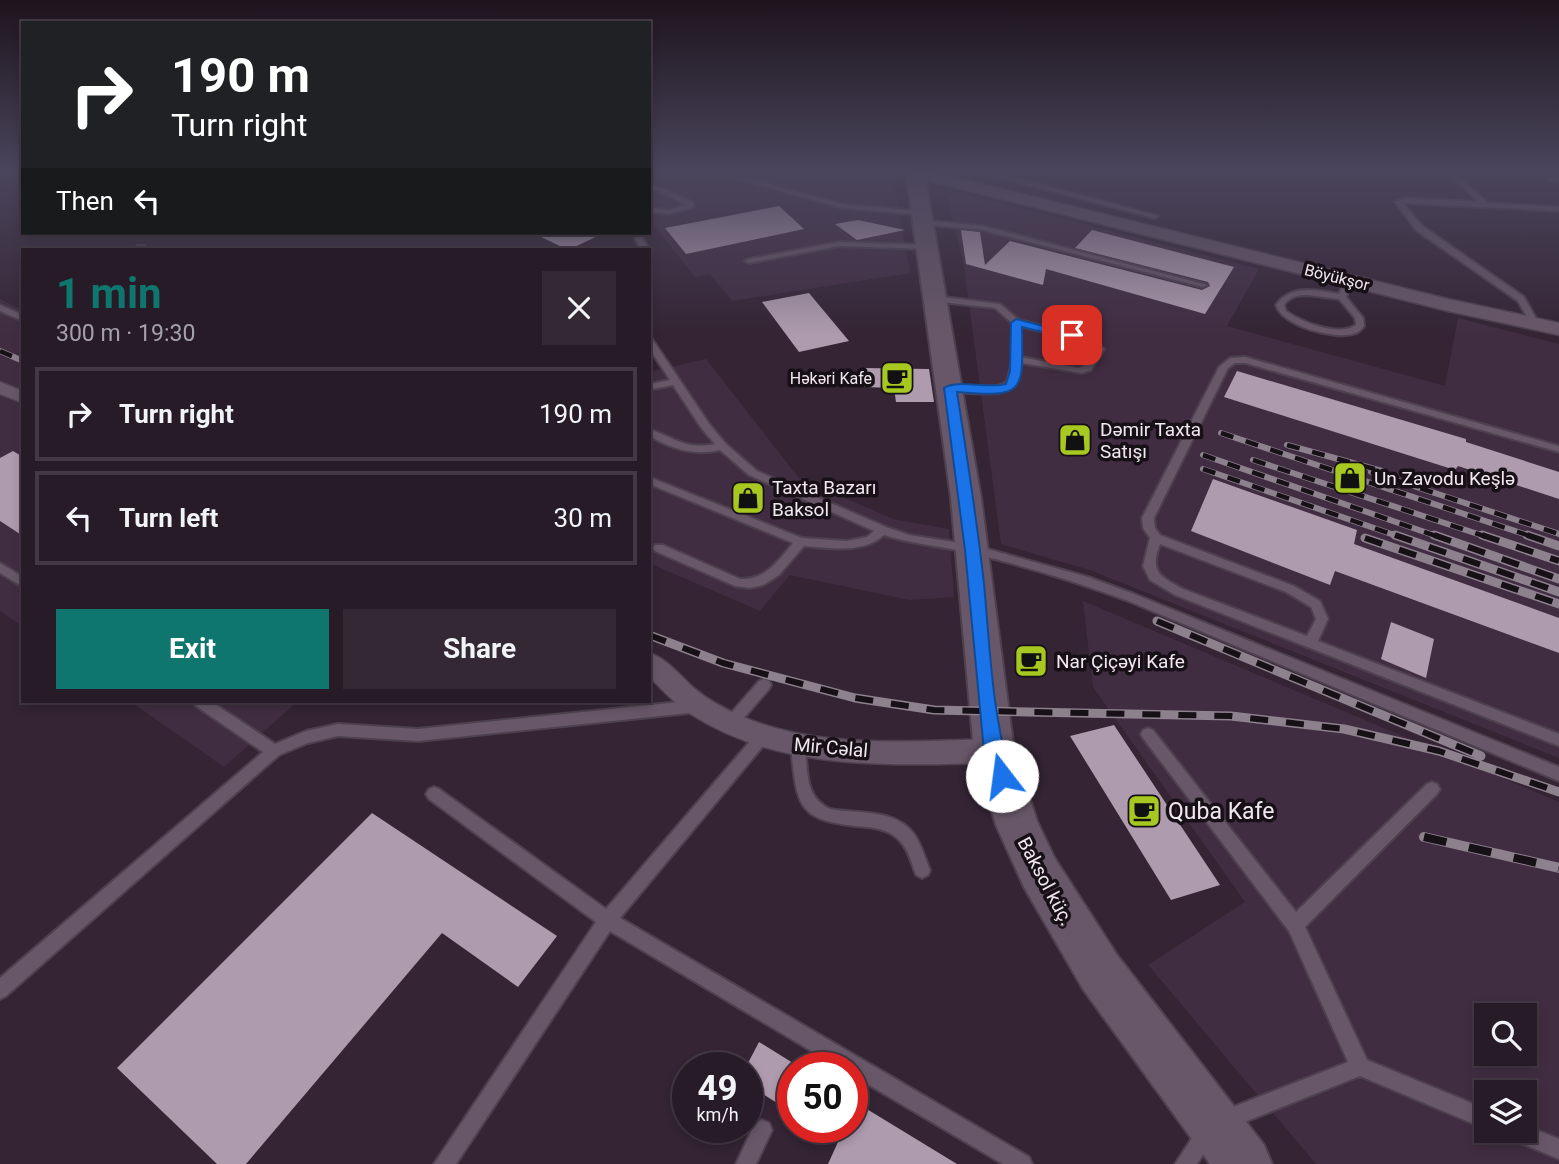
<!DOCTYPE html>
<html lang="en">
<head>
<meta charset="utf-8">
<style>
  :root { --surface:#271b27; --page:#332833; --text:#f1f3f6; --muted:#a4a1a7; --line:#433944; --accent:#0f766e }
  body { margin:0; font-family:Roboto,sans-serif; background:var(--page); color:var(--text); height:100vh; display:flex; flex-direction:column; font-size:26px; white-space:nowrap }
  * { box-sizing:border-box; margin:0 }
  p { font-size:23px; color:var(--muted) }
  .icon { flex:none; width:38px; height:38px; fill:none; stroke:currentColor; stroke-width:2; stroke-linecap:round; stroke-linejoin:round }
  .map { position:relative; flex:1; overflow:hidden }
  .panel { position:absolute; left:21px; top:248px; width:630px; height:455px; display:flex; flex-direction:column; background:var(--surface); border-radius:0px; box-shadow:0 4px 10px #0003,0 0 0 2px var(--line) }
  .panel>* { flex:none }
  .guide { position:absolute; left:21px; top:21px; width:630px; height:214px; border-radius:0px; box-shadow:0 4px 10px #0003,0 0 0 2px var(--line); background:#202124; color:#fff; overflow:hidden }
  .controls { position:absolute; left:1474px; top:1003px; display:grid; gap:14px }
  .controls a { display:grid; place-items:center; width:63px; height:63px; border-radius:0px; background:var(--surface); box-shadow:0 4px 10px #0003,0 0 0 2px var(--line); font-size:35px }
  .speed { position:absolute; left:672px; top:1052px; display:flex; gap:14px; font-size:35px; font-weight:700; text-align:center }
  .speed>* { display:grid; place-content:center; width:91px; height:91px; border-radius:50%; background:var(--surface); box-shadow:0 4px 10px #0003,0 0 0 2px var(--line); line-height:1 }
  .speed small { font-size:18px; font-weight:400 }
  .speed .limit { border:10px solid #d22; background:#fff; color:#111 }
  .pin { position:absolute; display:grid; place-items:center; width:60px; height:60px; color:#fff; margin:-30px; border-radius:14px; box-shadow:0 4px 10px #0006 }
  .me { position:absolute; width:77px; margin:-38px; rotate:345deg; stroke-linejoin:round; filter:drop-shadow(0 0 5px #0008) }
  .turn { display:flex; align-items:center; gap:24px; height:147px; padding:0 35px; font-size:32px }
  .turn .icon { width:91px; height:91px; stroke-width:2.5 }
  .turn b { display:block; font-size:49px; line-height:60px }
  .then { display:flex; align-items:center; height:66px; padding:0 35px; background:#0003; gap:14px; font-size:26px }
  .round { display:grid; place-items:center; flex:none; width:74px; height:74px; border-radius:0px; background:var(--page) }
  .head { display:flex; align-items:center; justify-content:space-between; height:119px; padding:0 35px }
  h1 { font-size:42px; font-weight:700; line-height:52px; color:var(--accent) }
  .action { display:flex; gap:14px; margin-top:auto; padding:14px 35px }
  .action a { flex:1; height:80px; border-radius:0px; background:var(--accent); color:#fff; font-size:28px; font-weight:700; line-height:80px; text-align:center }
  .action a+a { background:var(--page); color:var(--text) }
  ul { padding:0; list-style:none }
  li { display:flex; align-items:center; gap:21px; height:94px; margin:0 14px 10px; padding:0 21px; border:4px solid var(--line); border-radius:0px }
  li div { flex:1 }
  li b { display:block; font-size:26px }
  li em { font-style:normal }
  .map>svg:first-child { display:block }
  .built { fill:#412d42; fill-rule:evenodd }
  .building { fill:#ae9bae }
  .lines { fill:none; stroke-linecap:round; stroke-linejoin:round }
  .service-casing { stroke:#4e414f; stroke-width:4 }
  .minor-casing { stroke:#4e414f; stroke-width:3 }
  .tertiary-casing { stroke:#4e414f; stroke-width:3 }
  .secondary-casing { stroke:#4e414f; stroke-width:4 }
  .service { fill:#685768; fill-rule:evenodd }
  .minor { fill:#685768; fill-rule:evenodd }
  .tertiary { fill:#685768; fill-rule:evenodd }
  .secondary { fill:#685768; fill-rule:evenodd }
  .rail-far2-casing { stroke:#8e818e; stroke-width:6 }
  .rail-far1-casing { stroke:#8e818e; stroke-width:9 }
  .rail-casing { stroke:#8e818e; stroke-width:10 }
  .rail-far2 { stroke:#171017; stroke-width:4.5; stroke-dasharray:13; stroke-linecap:butt }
  .rail-far1 { stroke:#171017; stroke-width:6; stroke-dasharray:18; stroke-linecap:butt }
  .rail { stroke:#171017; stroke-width:8; stroke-dasharray:23; stroke-linecap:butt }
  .route { fill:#1a73e8; stroke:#114b97; stroke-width:2 }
  .labels { text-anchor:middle; stroke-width:7; stroke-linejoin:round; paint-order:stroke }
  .far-street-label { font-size:16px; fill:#f1e7f1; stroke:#171017 }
  .far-poi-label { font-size:16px; fill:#f1e7f1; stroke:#171017; text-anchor:end }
  .poi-label { font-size:19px; fill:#f1e7f1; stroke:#171017; text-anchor:start }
  .street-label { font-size:19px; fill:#f1e7f1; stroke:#171017 }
  .near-poi-label { font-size:23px; fill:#f1e7f1; stroke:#171017; text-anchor:start }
</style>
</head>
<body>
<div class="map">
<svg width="1559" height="1164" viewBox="0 0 1559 1164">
  <rect width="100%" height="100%" fill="#342434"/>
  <path class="built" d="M649 172 892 173 910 273 732 301 710 274 695 277 649 219Z
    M957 192 1259 269 1227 326 1445 386 1458 318 1559 344V758L1090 570 1001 544 964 266 948 199Z
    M0 299 23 310V627L0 611Z
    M706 359 799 478 893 519 949 529 954 597 909 600 790 575 760 611 649 563V372Z
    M1083 601 1559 802V1164H1316L1148 965 1245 902 1093 687ZM1486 1015H1524V1054H1486ZM1486 1092H1524V1130H1486Z
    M131 702H297L224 767Z"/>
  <path class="building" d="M779 206 804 229 686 254 665 228Z
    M858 220 905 230 857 240 835 224Z
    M961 230 980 232 985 265 1010 241 1202 290 1210 286 1208 282 1075 248 1092 230 1234 267 1205 314 1046 269 1043 285 966 264Z
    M533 233H604L568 250Z
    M809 293 849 341 799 352 762 302Z
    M863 368 929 369 934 402H896L894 388 864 387Z
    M1237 371 1466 439V442L1559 472V499L1458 466 1455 470 1224 397Z
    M13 451 23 457V536L0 521V458Z
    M1213 479 1357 530 1354 544 1559 618V653L1335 571 1330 585 1191 531Z
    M1391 622 1434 639 1426 678 1381 659Z
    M1114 725 1220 885 1171 900 1070 736Z
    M372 813 557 936 518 987 442 933 246 1164H217L117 1068Z
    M759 1042 793 1063V1113L747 1084V1065Z
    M852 1100 957 1164H828L838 1142 815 1127H852Z"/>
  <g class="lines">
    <defs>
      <path id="service" d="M713 172H725L842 204 921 211 925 213 921 215 842 208Z
        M980 172H992L1158 216 1154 218Z
        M1446 172H1453L1488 203 1559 207V211L1403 203 1422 226 1524 297 1539 324 1538 326H1532L1518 301 1416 230 1395 202 1406 198 1479 202Z
        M1551 177H1559V181L1549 180V178Z
        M649 186 663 188 693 202 694 207 669 214 649 212V208L669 210 686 205 659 191 649 190Z
        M920 220 983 226 1207 285 1203 287 983 230 923 224H920Z
        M632 233H640L647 246 645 250H637L639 246Z
        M839 242 927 245 931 247 927 249 839 246 749 263 745 261 749 259Z
        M138 246H144L145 248 143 250H134Z
        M1346 278 1353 280 1346 297 1363 318 1364 326C1362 329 1359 332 1356 333 1336 341 1282 326 1276 305 1291 284 1316 290 1339 294ZM1308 295 1339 299 1355 318 1356 325C1339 337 1301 322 1286 311L1284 305C1290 296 1298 295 1308 295Z
        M935 296 1000 304 1019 320 1094 339 1104 349 1091 370 1082 373 1021 363C1020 370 1020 379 1015 385 1004 398 962 393 947 390V386L950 385C968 386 991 392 1007 382L1012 363V323L995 308 932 301 931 299ZM1020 326 1088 343 1094 349 1084 366 1078 368 1021 357Z
        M0 305 23 315V321L0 311Z
        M649 338 652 339 710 425 726 444 757 471 886 527 909 535 973 545 1088 577 1134 594 1559 767V781L1126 600C1076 582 1026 566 974 554 944 546 914 545 884 535 863 554 831 548 804 546L779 575 763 585 750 588 735 586 655 551 653 548 655 545H663L740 579C766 580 778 561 793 543L649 484V477L802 538 847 541 867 537 874 531 749 475 720 450C693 456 673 449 649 436V429C675 438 686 450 715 444L702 429 673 385 649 390V384L670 380 649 348Z
        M1245 357 1559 446V452L1245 363H1235L1228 368 1154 518 1155 528 1160 535 1294 586 1320 601 1328 619 1318 641 1559 734V746L1175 595 1150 580 1143 566 1150 538 1143 528 1142 518 1219 367 1230 358ZM1160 544 1286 592 1311 607 1316 619 1307 636 1183 589C1160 576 1149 572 1160 544Z
        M0 563 23 577V587L0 573Z
        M764 679 769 681 771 685 769 689 736 727 731 729 726 727 724 723 726 719 759 681Z
        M699 700 704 702 706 706 704 710 699 712 418 741 338 736 308 743 279 755 6 996 0 999V978L263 752 196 706 194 702H212L275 744 306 731 338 724 418 729Z
        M1148 728 1153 730 1296 912 1427 784 1432 782 1437 784 1440 789 1437 794 1305 927 1367 1060 1486 1109V1129L1360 1076 1227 1129 1220 1126 1217 1119 1220 1112 1348 1062 1289 931 1143 738 1141 734 1143 730Z
        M763 730 768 732 770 736 768 740 620 918 1029 1157 1032 1164H1003L852 1075V1068H840L610 931 456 1164H434L596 922 429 799 426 794 429 789 434 787 439 789 606 909 758 732Z
        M798 740 803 742 805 746C808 770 804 797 830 809 857 814 895 808 914 834 921 844 925 858 930 870L928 875 922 878 916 875C912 865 909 850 900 841 891 831 879 828 866 827 798 821 797 810 791 746L793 742Z
        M762 1120 769 1123 772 1130 756 1164H736L755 1123Z
        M1207 1123 1214 1126 1217 1133 1197 1164H1175L1200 1126Z
        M1524 1125 1559 1139V1159L1506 1137 1503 1130H1524Z"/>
      <path id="minor" d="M0 382 23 391V403L0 394Z
        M649 653C668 659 680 676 695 689 708 700 725 709 741 716 819 750 911 741 994 739L1004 743 1007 751 1004 759 994 763C890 765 780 772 689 713 674 703 662 689 649 677Z"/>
      <path id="tertiary" d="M904 172H933L1448 299 1559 323V335L1448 311 906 175Z"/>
      <path id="secondary" d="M906 172H924L981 498 1014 751 1037 821 1054 857 1117 955 1264 1145 1272 1164H1210L1083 989 1024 887 996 825 974 751 951 498Z"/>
    </defs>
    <use href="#service" class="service-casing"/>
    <use href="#minor" class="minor-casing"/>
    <use href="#tertiary" class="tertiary-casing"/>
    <use href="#secondary" class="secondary-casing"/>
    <use href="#service" class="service"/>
    <use href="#minor" class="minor"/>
    <use href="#tertiary" class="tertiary"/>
    <use href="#secondary" class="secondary"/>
    <defs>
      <path id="rail-far2" d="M0 351 23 361
        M1221 433 1533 537
        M1287 445 1382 471
        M1203 455 1439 537
        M1253 460 1487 537
        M1203 469 1400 537
        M1371 472 1559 534"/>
      <path id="rail-far1" d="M1395 535 1559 592
        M1434 535 1559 579
        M1482 535 1559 561
        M1527 535 1559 546
        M1365 538 1559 604
        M1157 621 1481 756
        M649 635 723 663 855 698 934 710 1231 716 1344 729 1439 751 1559 792"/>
      <path id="rail" d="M1424 837 1559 868"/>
    </defs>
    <use href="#rail-far2" class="rail-far2-casing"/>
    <use href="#rail-far1" class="rail-far1-casing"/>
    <use href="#rail" class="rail-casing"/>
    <use href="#rail-far2" class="rail-far2"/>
    <use href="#rail-far1" class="rail-far1"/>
    <use href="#rail" class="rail"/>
  </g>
  <linearGradient id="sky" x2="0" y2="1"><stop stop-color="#1d141d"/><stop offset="0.51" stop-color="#4a455c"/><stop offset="1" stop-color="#4a455c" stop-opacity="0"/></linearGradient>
  <rect width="1559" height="335" fill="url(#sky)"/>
  <path class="route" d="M1016 319 1078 335 1072 339 1022 327C1023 392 1026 398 957 392 967 456 977 520 984 584 990 648 992 715 1011 776L1008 782 1002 785 995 782 984 751 965 550 944 388C955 379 989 389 1006 384L1010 371 1011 323Z"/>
  <defs>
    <symbol id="cafe-square" viewBox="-11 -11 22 22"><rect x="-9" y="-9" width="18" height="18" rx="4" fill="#a6c821" stroke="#171017"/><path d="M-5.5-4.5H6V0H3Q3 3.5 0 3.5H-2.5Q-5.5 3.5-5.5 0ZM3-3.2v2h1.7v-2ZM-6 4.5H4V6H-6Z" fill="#111"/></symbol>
    <symbol id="shop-square" viewBox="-11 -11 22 22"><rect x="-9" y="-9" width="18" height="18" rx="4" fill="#a6c821" stroke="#171017"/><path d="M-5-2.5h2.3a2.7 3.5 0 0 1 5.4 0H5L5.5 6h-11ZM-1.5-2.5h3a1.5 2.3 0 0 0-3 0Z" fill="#111"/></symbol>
  </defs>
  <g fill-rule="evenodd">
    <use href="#cafe-square" x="878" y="359" width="38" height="38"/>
    <use href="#shop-square" x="1056" y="421" width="38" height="38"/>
    <use href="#shop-square" x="1331" y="459" width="38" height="38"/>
    <use href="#shop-square" x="729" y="479" width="38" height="38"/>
    <use href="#cafe-square" x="1012" y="642" width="38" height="38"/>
    <use href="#cafe-square" x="1125" y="792" width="38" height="38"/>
  </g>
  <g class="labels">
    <g class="far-street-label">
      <text transform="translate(1337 277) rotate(14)" y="6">Böyükşor</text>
    </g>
    <g class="far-poi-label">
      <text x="872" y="384">Həkəri Kafe</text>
    </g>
    <g class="poi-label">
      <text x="1100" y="436">Dəmir Taxta<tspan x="1100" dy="22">Satışı</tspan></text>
      <text x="1374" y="485">Un Zavodu Keşlə</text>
      <text x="772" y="494">Taxta Bazarı<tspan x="772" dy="22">Baksol</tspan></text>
      <text x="1056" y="668">Nar Çiçəyi Kafe</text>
    </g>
    <g class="street-label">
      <text transform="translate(831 747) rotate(5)" y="7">Mir Cəlal</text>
      <text transform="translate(1046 881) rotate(62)" y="7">Baksol küç.</text>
    </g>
    <g class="near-poi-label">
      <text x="1168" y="819">Quba Kafe</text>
    </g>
  </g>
</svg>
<div class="controls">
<a><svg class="icon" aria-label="search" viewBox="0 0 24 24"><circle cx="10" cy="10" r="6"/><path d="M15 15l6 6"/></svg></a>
<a><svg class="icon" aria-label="layers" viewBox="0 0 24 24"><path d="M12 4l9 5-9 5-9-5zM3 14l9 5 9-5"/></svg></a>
</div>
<div class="speed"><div>49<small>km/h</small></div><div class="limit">50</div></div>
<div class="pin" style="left:1072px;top:335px;background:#d93025"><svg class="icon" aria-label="arrive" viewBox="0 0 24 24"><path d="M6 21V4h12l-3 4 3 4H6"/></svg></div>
<svg class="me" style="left:1002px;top:776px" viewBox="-20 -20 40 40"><circle r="19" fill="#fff"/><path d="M0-13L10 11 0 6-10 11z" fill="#1a73e8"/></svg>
<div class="guide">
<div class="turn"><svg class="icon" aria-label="right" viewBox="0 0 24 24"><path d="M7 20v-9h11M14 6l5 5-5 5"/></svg><div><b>190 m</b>Turn right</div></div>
<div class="then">Then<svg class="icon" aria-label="left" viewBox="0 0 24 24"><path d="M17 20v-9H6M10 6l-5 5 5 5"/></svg></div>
</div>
<section class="panel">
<div class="head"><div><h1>1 min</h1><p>300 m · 19:30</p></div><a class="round"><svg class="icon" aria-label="close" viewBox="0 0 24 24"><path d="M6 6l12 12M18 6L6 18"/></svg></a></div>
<ul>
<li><svg class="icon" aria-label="right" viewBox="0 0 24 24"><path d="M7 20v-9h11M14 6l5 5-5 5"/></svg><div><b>Turn right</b></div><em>190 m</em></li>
<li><svg class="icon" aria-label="left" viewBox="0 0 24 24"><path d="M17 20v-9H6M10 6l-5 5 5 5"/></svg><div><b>Turn left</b></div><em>30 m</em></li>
</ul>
<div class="action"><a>Exit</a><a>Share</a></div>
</section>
</div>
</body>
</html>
